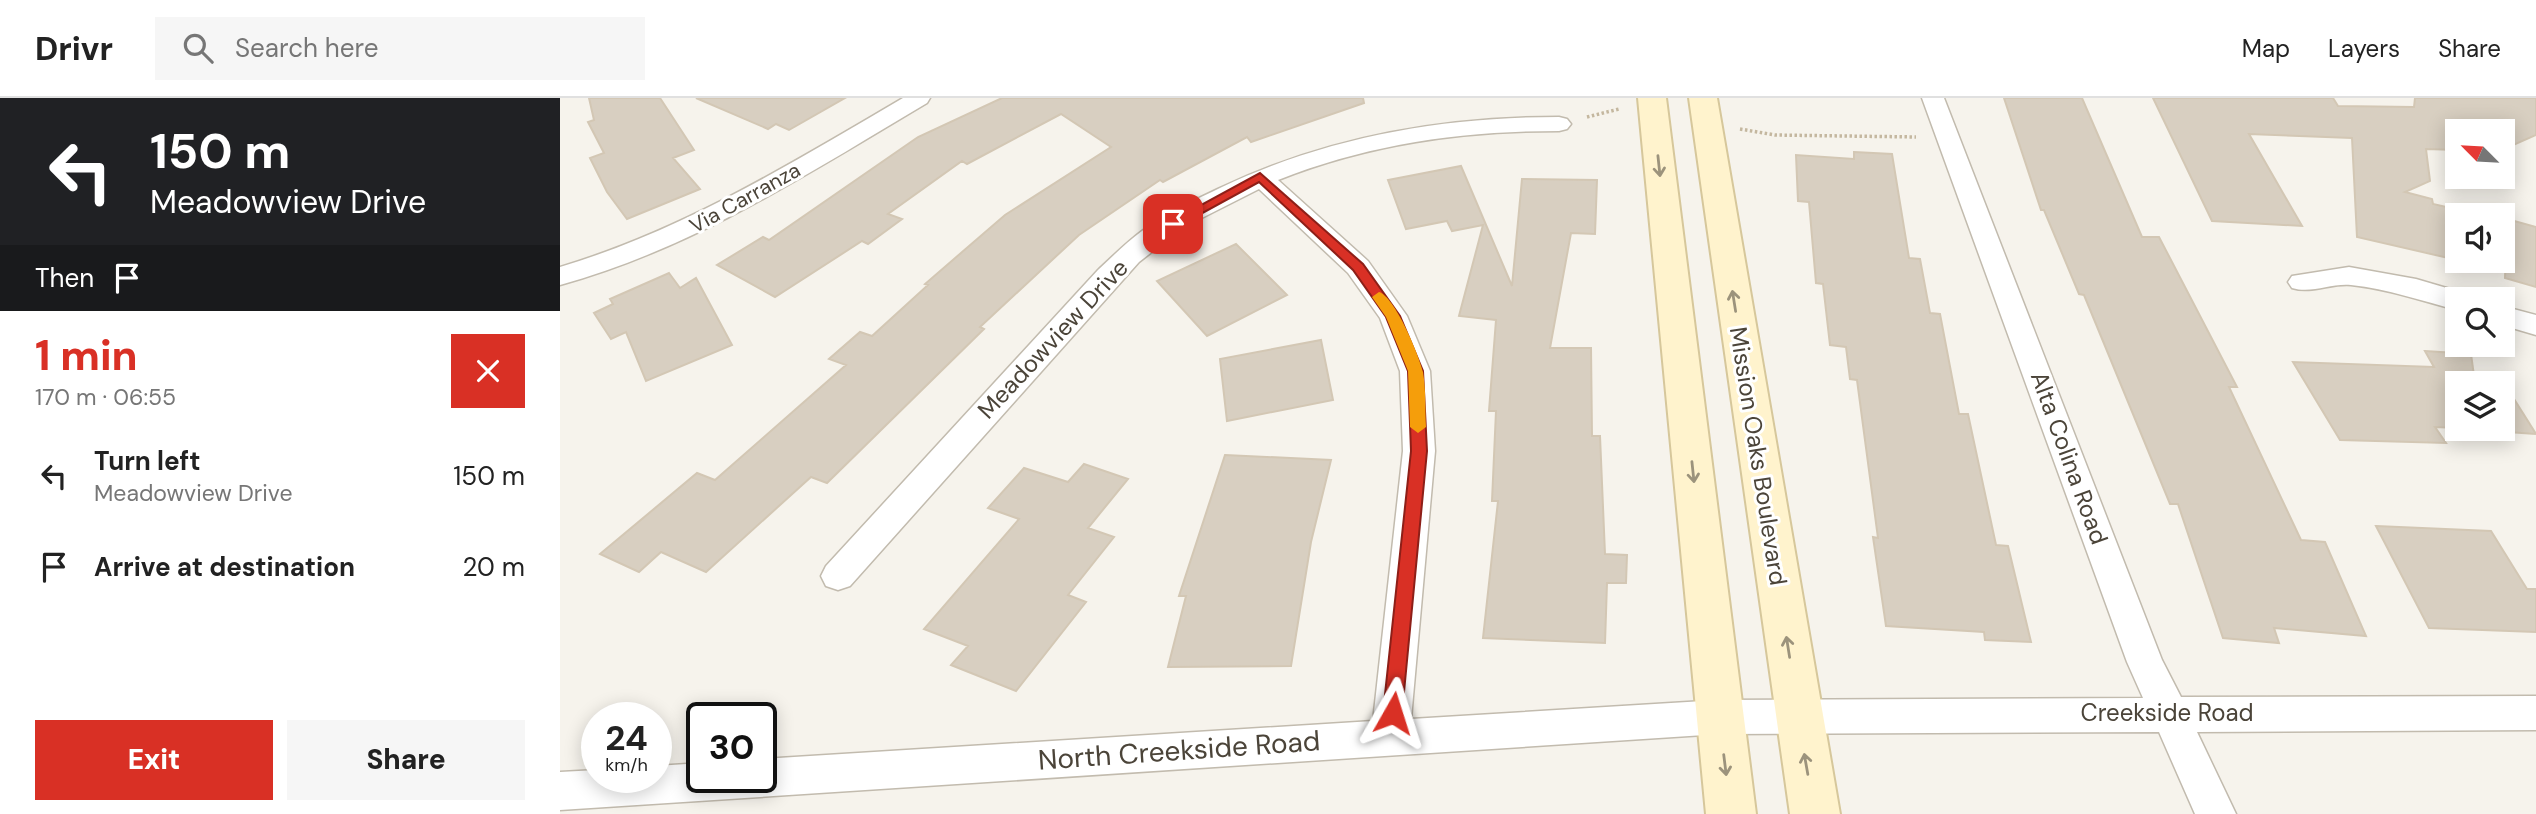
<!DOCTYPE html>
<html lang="en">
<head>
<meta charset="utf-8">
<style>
  :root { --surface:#fff; --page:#f6f6f6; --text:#222; --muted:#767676; --line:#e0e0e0; --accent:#d93025 }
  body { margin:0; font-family:"DM Sans",sans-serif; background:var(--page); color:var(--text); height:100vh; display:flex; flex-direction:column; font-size:26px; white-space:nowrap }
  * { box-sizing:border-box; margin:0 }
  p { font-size:23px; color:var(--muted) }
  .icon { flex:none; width:38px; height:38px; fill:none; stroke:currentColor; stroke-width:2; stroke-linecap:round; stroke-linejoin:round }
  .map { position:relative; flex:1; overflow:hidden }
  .panel { display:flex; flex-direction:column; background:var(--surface); width:560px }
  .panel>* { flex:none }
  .top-card { background:#202124; color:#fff; overflow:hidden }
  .needle { width:46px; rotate:294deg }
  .buttons { position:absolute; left:1885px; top:21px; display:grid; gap:14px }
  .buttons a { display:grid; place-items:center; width:70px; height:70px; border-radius:0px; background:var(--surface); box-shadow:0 4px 18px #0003; font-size:35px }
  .speed { position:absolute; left:21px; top:604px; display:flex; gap:14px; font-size:35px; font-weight:700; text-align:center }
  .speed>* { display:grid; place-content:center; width:91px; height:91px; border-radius:50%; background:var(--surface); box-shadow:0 4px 18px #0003; line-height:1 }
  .speed small { font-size:18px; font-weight:400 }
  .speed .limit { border:4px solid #111; border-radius:10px; background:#fff; color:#111 }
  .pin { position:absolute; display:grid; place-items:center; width:60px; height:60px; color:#fff; margin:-30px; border-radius:14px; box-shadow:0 4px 10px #0006 }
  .me { position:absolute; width:77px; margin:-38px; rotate:6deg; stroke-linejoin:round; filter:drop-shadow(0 0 5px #0008) }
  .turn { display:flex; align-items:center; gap:24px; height:147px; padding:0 35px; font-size:32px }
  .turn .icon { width:91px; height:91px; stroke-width:2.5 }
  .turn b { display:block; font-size:49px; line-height:60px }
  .then { display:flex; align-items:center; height:66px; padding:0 35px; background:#0003; gap:14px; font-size:26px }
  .round { display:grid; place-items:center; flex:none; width:74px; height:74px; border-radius:0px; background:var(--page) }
  .headline { display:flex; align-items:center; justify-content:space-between; height:119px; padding:0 35px }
  h1 { font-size:42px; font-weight:800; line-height:52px; color:var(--accent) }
  .primary-button { display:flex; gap:14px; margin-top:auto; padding:14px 35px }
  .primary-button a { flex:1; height:80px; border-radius:0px; background:var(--accent); color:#fff; font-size:28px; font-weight:800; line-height:80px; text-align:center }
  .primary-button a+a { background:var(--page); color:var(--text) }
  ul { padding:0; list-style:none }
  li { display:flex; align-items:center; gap:21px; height:91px; padding:0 35px }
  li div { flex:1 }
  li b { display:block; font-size:26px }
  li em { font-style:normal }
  header { display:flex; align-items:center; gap:42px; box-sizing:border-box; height:98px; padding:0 35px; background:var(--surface); border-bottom:2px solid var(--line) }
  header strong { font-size:33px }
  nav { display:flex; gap:38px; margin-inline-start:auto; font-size:24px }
  .search { width:490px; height:63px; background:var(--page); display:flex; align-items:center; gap:18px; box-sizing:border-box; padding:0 24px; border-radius:0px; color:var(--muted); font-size:26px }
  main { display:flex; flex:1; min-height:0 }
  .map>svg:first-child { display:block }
  .building { fill:#d8cfc1; stroke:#d3c7b4; stroke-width:2 }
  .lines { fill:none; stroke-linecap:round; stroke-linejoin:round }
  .minor-casing { stroke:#c2bbae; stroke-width:3 }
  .secondary-casing { stroke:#d6c79b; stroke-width:4 }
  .path { stroke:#c4b79f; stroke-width:3.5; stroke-dasharray:2.5 2.5; stroke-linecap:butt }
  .minor { fill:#fff; fill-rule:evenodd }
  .secondary { fill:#fff3cd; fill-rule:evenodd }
  .oneway { stroke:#9c937c }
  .route { fill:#d93025; stroke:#8d1f18; stroke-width:2 }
  .slow { fill:#f59e0b }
  .labels { text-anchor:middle; stroke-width:6; stroke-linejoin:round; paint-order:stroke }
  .far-street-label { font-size:21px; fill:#4b4439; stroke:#fff }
  .street-label { font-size:24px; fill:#4b4439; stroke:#fff }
  .near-street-label { font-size:28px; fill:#4b4439; stroke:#fff }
</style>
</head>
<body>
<header>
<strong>Drivr</strong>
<div class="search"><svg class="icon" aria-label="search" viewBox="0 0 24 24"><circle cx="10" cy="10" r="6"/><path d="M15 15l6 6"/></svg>Search here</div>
<nav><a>Map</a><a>Layers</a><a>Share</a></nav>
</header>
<main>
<section class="panel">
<div class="top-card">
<div class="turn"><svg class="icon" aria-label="left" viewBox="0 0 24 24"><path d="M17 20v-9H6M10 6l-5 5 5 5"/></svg><div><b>150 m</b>Meadowview Drive</div></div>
<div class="then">Then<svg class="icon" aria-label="arrive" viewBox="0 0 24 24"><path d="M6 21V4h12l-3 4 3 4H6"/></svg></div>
</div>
<div class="headline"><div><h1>1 min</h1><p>170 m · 06:55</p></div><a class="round" style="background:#d93025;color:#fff"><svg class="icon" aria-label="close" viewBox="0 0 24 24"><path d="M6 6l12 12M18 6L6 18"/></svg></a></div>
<ul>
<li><svg class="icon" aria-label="left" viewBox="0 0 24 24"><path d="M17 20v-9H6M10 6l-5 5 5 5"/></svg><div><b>Turn left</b><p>Meadowview Drive</p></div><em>150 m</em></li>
<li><svg class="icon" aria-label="arrive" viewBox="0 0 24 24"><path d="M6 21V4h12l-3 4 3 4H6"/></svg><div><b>Arrive at destination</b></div><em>20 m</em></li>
</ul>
<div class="primary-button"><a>Exit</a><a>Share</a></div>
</section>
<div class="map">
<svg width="1976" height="716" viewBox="0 0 1976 716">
  <rect width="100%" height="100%" fill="#f6f3ec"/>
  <path class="building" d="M29 0H100L134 52 113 60 140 91 67 121 47 94 30 60 44 55 28 24 34 22Z
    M136 0H285L229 32 216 26 208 31Z
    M442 0H803L804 5 691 44 687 39 603 84 600 82 519 137 420 229 424 231 267 385 251 379 146 474 101 454 79 474 40 456 137 375 155 382 286 267 269 261 300 234 312 238 368 187 365 186 445 117 551 49 501 16 407 66 402 63 328 116 342 121 308 146 302 143 215 199 157 167 203 139 209 142 358 39Z
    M1444 0H1522L1582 139H1599L1677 289H1669L1741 442 1765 444 1806 538 1714 530 1719 545 1663 540 1618 406H1610L1524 197 1519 196 1484 112H1481Z
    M1593 0H1773L1778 8 1854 9 1855 0H1976V37L1942 52V33H1897V52L1866 51 1870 83 1845 94 1872 101 1873 106 1891 110 1897 162 1797 139 1792 40 1689 36 1742 128 1652 123Z
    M1294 54 1332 56 1349 160 1360 161 1370 215 1380 216 1399 316H1408L1436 447 1448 448 1471 544 1425 542 1424 534 1326 528 1313 439 1318 440 1297 282 1290 281 1286 249 1270 247 1263 186 1256 185 1249 104 1238 103 1236 57 1294 61Z
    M901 68 952 188 962 81 1037 82 1035 136 1011 135 990 250H1031L1032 338H1040L1045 456 1067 457 1066 485H1047L1045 545 923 540 938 403H932L936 313H929L936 222 899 218 923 127 892 133 887 123 846 131 828 82Z
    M1947 121 1976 129V189L1945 180Z
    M676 146 727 197 647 238 597 183Z
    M109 175 120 190 136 180 172 247 86 283 66 234 51 241 34 215 53 206 50 201Z
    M761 242 773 302 667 323 660 261Z
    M1865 253 1911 256 1915 285H1897V330L1875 329 1886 345 1780 342 1733 264 1874 269Z
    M1936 285H1944L1976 336 1904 331H1942V285Z
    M665 357 771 362 751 444 731 568 608 569 626 498H619Z
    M524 366 568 381 528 430 554 439 508 497 526 504 456 593 391 567 408 548 364 531 459 421 428 410 464 370 508 384Z
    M1816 428 1931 433 1967 491H1976V534L1869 530Z"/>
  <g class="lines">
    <defs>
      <path id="minor" d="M343 0H370L367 5C249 75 134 150 0 187V169C124 132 232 65 343 0Z
        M1362 0H1384L1602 562 1621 599 1976 598V632L1637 634 1676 716H1635L1599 634 1160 636 0 712V674L37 672V679H96V668L142 665V679H201V661L813 623 843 353 840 273 820 220 788 175 699 91 624 129 579 164 290 488 278 492 266 488 261 478 266 468 538 172C553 158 567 144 582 133 607 115 635 102 662 89 768 39 881 19 999 19L1007 21 1011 26 1007 31 999 33C901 33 809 46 718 82L808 163 847 218 870 273 875 353 851 621 1160 602 1583 600 1567 564Z
        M1789 169 1856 181 1907 196 1910 201H1897V212C1862 203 1828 191 1791 187 1771 185 1752 196 1732 190L1728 184 1732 178Z
        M1942 208 1976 217V237L1942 227Z"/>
      <path id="secondary" d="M1078 0H1106L1196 716H1146Z
        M1129 0H1157L1280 716H1230Z"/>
    </defs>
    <use href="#minor" class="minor-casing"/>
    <use href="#secondary" class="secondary-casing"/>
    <path class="path" d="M1027 19 1059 11
      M1180 31 1215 37 1356 39"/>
    <use href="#minor" class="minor"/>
    <use href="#secondary" class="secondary"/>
  </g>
  <defs><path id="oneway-shaft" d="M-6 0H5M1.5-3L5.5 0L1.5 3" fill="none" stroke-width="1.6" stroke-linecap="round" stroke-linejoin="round" transform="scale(1.75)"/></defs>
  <g class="oneway">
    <use href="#oneway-shaft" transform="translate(1099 68) rotate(84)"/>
    <use href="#oneway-shaft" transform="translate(1174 203) rotate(-99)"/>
    <use href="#oneway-shaft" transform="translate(1133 374) rotate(84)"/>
    <use href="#oneway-shaft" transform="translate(1228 549) rotate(-99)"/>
    <use href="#oneway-shaft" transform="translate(1246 666) rotate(-100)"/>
    <use href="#oneway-shaft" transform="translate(1165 667) rotate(83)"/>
  </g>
  <path class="route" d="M700 75 803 166 840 218 863 273 867 353 842 615 839 622 833 624 826 622 823 615 851 353 848 273 826 219 793 172 699 84 617 129H608L606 126Z"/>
  <path class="slow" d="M819 194C835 199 859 257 863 274 866 292 865 311 866 329L858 335 850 329 848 273 826 219 812 199Z"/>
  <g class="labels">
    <g class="far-street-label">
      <text transform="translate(185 100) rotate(-29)" y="7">Via Carranza</text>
    </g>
    <g class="street-label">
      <text transform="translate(493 241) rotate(-47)" y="8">Meadowview Drive</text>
      <text transform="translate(1198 358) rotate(81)" y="8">Mission Oaks Boulevard</text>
      <text transform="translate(1509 360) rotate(70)" y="8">Alta Colina Road</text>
      <text x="1607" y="623">Creekside Road</text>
    </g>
    <g class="near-street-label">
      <text transform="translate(619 652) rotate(-4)" y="10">North Creekside Road</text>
    </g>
  </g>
</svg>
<div class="buttons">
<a><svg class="needle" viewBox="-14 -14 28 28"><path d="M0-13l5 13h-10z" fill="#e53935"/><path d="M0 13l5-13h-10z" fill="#767676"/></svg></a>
<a><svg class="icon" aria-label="sound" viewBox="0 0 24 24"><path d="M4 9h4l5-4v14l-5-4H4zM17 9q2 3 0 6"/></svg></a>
<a><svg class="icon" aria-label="search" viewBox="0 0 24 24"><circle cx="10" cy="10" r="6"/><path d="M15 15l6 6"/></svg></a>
<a><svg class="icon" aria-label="layers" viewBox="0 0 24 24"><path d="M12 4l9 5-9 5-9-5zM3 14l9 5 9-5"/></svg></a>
</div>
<div class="speed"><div>24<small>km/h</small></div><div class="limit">30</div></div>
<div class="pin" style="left:613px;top:126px;background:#d93025"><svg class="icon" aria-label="arrive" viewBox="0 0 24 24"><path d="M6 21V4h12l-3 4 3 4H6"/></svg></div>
<svg class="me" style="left:833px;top:615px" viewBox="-20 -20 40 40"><path d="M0-17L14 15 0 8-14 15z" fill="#d93025" stroke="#fff" stroke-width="4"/></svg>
</div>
</main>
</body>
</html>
